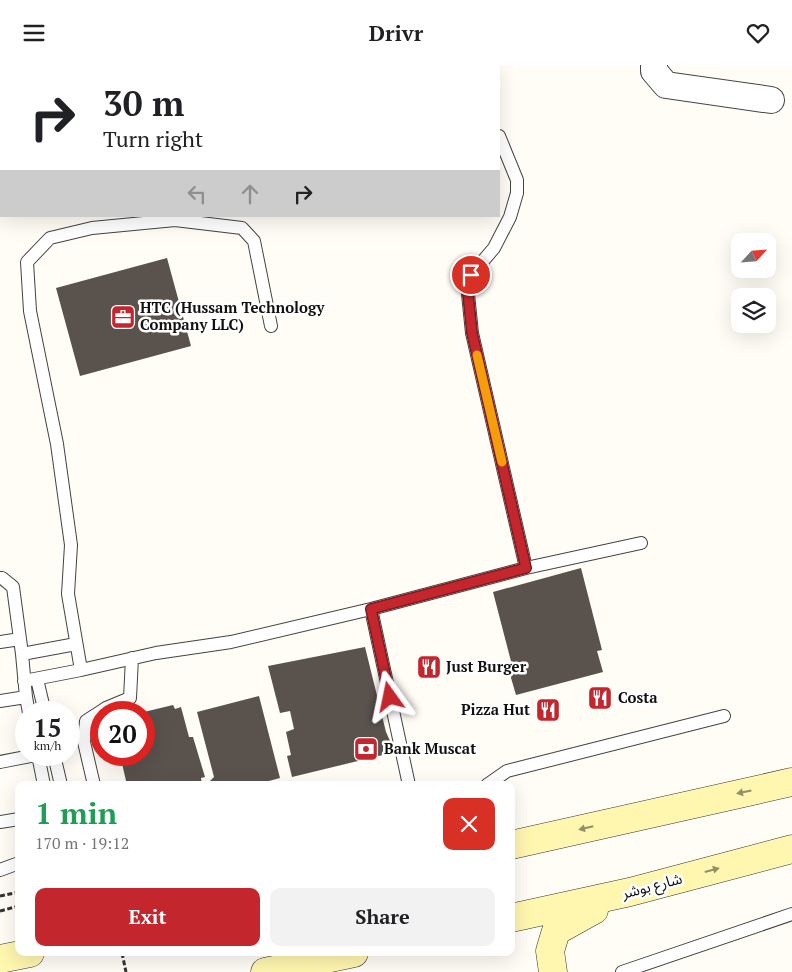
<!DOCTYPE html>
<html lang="en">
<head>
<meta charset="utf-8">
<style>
  :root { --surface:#fff; --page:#f2f2f2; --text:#202124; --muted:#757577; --accent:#c4262e }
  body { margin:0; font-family:"PT Serif","Noto Sans Arabic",serif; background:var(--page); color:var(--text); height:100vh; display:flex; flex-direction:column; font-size:19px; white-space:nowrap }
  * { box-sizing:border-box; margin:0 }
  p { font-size:16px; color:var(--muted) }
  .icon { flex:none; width:28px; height:28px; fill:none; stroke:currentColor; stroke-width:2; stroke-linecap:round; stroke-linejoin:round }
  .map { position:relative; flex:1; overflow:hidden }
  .details { position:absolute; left:15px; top:716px; width:500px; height:175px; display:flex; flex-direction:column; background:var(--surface); border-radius:10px; box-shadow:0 5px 20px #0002 }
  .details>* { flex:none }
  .hud { position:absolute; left:0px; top:0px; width:500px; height:152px; box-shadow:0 5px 20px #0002; background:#fff; color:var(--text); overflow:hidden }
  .needle { width:32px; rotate:64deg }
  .buttons { position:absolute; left:731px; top:168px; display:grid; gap:10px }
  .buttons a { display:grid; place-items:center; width:45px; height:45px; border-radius:10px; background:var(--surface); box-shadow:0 5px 20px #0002; font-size:25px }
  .speed { position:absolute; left:15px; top:636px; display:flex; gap:10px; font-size:25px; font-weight:700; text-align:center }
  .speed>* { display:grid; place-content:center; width:65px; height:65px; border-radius:50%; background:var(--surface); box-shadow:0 5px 20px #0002; line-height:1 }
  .speed small { font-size:12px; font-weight:400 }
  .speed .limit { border:8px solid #d22; background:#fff; color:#111 }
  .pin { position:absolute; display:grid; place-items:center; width:42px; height:42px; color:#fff; margin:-21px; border:2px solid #fff; border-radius:50%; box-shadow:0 1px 5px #0007 }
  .me { position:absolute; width:55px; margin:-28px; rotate:348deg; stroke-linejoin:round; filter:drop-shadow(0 0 4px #0008) }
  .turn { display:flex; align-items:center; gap:18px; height:105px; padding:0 20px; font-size:22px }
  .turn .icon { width:65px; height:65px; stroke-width:2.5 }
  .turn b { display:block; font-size:35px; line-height:42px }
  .lanes { display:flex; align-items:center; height:48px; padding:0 20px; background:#0003; justify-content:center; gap:25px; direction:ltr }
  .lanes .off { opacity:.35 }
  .round { display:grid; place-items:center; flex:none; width:52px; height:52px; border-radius:10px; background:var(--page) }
  .summary { display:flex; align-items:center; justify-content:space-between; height:85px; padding:0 20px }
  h1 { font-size:30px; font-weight:700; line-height:38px; color:#1e9e55 }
  .primary-button { display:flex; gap:10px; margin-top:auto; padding:10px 20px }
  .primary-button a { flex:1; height:58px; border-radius:10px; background:var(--accent); color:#fff; font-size:20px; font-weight:700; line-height:58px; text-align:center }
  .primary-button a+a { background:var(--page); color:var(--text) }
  header { display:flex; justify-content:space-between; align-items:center; height:65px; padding:0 20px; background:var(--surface); font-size:22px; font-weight:700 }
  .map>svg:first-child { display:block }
  .building { fill:#5a524d }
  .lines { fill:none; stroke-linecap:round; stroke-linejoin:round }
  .service-casing { stroke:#444; stroke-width:14 }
  .minor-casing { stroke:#444; stroke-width:28 }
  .secondary-casing { stroke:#333; stroke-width:29 }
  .path { stroke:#333; stroke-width:3; stroke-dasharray:5 2.5; stroke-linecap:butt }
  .service { stroke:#fff; stroke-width:12 }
  .minor { stroke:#fff; stroke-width:26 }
  .secondary { stroke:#fff6b0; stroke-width:28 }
  .oneway { fill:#948f68 }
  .route-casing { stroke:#7f191e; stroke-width:12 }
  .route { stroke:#c4262e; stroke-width:9 }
  .slow { stroke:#f59e0b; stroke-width:9 }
  .labels { text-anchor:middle; stroke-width:5; stroke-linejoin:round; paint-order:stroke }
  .poi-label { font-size:15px; font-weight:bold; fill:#111; stroke:#fff; text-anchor:start }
  .street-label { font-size:15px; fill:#111; stroke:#fff }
</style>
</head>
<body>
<header><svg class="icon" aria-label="menu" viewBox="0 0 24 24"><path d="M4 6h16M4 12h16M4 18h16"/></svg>Drivr<svg class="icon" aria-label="heart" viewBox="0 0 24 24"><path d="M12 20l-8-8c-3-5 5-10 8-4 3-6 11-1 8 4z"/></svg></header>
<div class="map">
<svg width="792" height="907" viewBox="0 0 792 907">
  <rect width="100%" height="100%" fill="#fffdf5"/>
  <path class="building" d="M167 193 191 281 80 311 56 223Z
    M581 503 602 585 597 586 603 607 516 630 509 606 513 604 493 527Z
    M365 582 386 667 395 687 292 712 287 691 291 690 286 667 294 664 290 646 280 648 268 601Z
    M259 631 280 713 254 720H212L210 716 214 712 197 647Z
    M173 640 175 644 181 642 189 672H193L205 712 201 713 202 720H127L120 690H144V647Z"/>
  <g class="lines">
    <defs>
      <path id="service" d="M468 0 469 1
        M499 71 517 115V128L510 152 494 183 471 210 468 229 472 268 526 503
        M271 261 254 176 242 163 175 155 92 163 50 173 27 197 30 246 57 379 71 480 68 529 81 605 156 588 231 577 371 544 409 720
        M0 513H2L13 522 22 589 26 632 29 648
        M371 544 526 503 641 478
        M0 577 20 574
        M22 589 76 579
        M37 614 45 648
        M24 616 81 605
        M0 636 26 632
        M38 690 44 720
        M54 690 61 720
        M0 697 36 690
        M94 720 84 677 86 656 106 643 130 633 132 593
        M487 720 507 706 724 651
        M0 757 19 754
        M0 805 19 798
        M622 907 792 849"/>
      <path id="minor" d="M654 0V6L666 20 771 35"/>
      <path id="secondary" d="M511 780 792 717
        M511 853 630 827 792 784
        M0 894 30 888
        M265 907 354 888
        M553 907 550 886 556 866 594 845"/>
    </defs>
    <use href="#service" class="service-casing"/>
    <use href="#minor" class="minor-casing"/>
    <use href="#secondary" class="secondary-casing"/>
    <path class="path" d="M0 831 19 827
      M0 846 19 841
      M122 888 126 907"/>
    <use href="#service" class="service"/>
    <use href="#minor" class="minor"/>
    <use href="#secondary" class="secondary"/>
  </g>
  <defs><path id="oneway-solid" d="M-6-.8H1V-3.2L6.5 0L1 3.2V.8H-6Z" transform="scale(1.25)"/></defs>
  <g class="oneway">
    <use href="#oneway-solid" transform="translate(744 727) rotate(168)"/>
    <use href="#oneway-solid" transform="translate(586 763) rotate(167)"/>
    <use href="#oneway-solid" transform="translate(712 805) rotate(-15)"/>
  </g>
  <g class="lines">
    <defs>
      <path id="route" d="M390 632 371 544 526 503 472 268 468 229 471 210"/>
    </defs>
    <use href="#route" class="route-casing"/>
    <use href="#route" class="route"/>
    <path class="slow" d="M477 290 502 397"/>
  </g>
  <defs>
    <symbol id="office-square" viewBox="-11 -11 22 22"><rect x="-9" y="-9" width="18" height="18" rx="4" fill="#c4262e" stroke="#fff"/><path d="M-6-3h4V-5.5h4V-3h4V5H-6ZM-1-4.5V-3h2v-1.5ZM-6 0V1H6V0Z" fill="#fff"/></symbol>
    <symbol id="restaurant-square" viewBox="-11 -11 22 22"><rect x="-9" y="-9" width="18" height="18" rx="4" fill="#c4262e" stroke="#fff"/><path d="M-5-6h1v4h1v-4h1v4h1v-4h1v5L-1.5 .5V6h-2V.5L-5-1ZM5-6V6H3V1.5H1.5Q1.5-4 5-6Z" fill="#fff"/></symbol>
    <symbol id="bank-square" viewBox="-11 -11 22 22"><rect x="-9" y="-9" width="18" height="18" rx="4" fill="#c4262e" stroke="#fff"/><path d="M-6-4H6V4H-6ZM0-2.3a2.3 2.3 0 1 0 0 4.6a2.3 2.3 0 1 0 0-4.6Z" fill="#fff"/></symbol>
  </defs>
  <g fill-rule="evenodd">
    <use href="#office-square" x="109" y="238" width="28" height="28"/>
    <use href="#restaurant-square" x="415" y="588" width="28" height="28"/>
    <use href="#restaurant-square" x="586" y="619" width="28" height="28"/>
    <use href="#restaurant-square" x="534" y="631" width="28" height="28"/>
    <use href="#bank-square" x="352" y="670" width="28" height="28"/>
  </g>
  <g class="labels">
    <g class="poi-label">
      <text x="140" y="248">HTC (Hussam Technology<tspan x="140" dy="17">Company LLC)</tspan></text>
      <text x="446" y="607">Just Burger</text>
      <text x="618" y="638">Costa</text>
      <text x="530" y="650" text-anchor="end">Pizza Hut</text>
      <text x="384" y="689">Bank Muscat</text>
    </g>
    <g class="street-label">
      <text transform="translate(652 821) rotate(-15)" y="5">شارع بوشر</text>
    </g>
  </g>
</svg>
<div class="buttons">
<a><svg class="needle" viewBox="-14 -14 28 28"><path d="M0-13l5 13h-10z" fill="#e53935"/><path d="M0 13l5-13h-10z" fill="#757577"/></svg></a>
<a><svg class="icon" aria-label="layers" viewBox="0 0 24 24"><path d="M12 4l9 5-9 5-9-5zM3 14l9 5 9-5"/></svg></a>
</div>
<div class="speed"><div>15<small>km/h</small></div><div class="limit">20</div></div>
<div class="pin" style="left:471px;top:210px;background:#d93025"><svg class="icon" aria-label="arrive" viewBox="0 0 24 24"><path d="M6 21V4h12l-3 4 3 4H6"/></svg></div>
<svg class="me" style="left:390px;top:632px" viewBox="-20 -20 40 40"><path d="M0-17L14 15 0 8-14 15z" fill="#c4262e" stroke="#fff" stroke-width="4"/></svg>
<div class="hud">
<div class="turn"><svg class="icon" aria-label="right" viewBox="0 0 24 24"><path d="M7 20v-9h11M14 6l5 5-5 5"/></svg><div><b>30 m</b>Turn right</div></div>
<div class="lanes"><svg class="icon off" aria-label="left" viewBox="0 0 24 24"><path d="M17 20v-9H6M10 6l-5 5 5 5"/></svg><svg class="icon off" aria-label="ahead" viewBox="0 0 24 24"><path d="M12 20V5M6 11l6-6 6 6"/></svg><svg class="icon" aria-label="right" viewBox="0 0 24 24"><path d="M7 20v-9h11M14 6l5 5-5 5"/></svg></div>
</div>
<section class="details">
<div class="summary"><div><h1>1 min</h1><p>170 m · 19:12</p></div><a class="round" style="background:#d93025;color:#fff"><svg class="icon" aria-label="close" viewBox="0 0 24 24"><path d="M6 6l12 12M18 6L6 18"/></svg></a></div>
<div class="primary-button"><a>Exit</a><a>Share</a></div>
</section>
</div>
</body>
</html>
